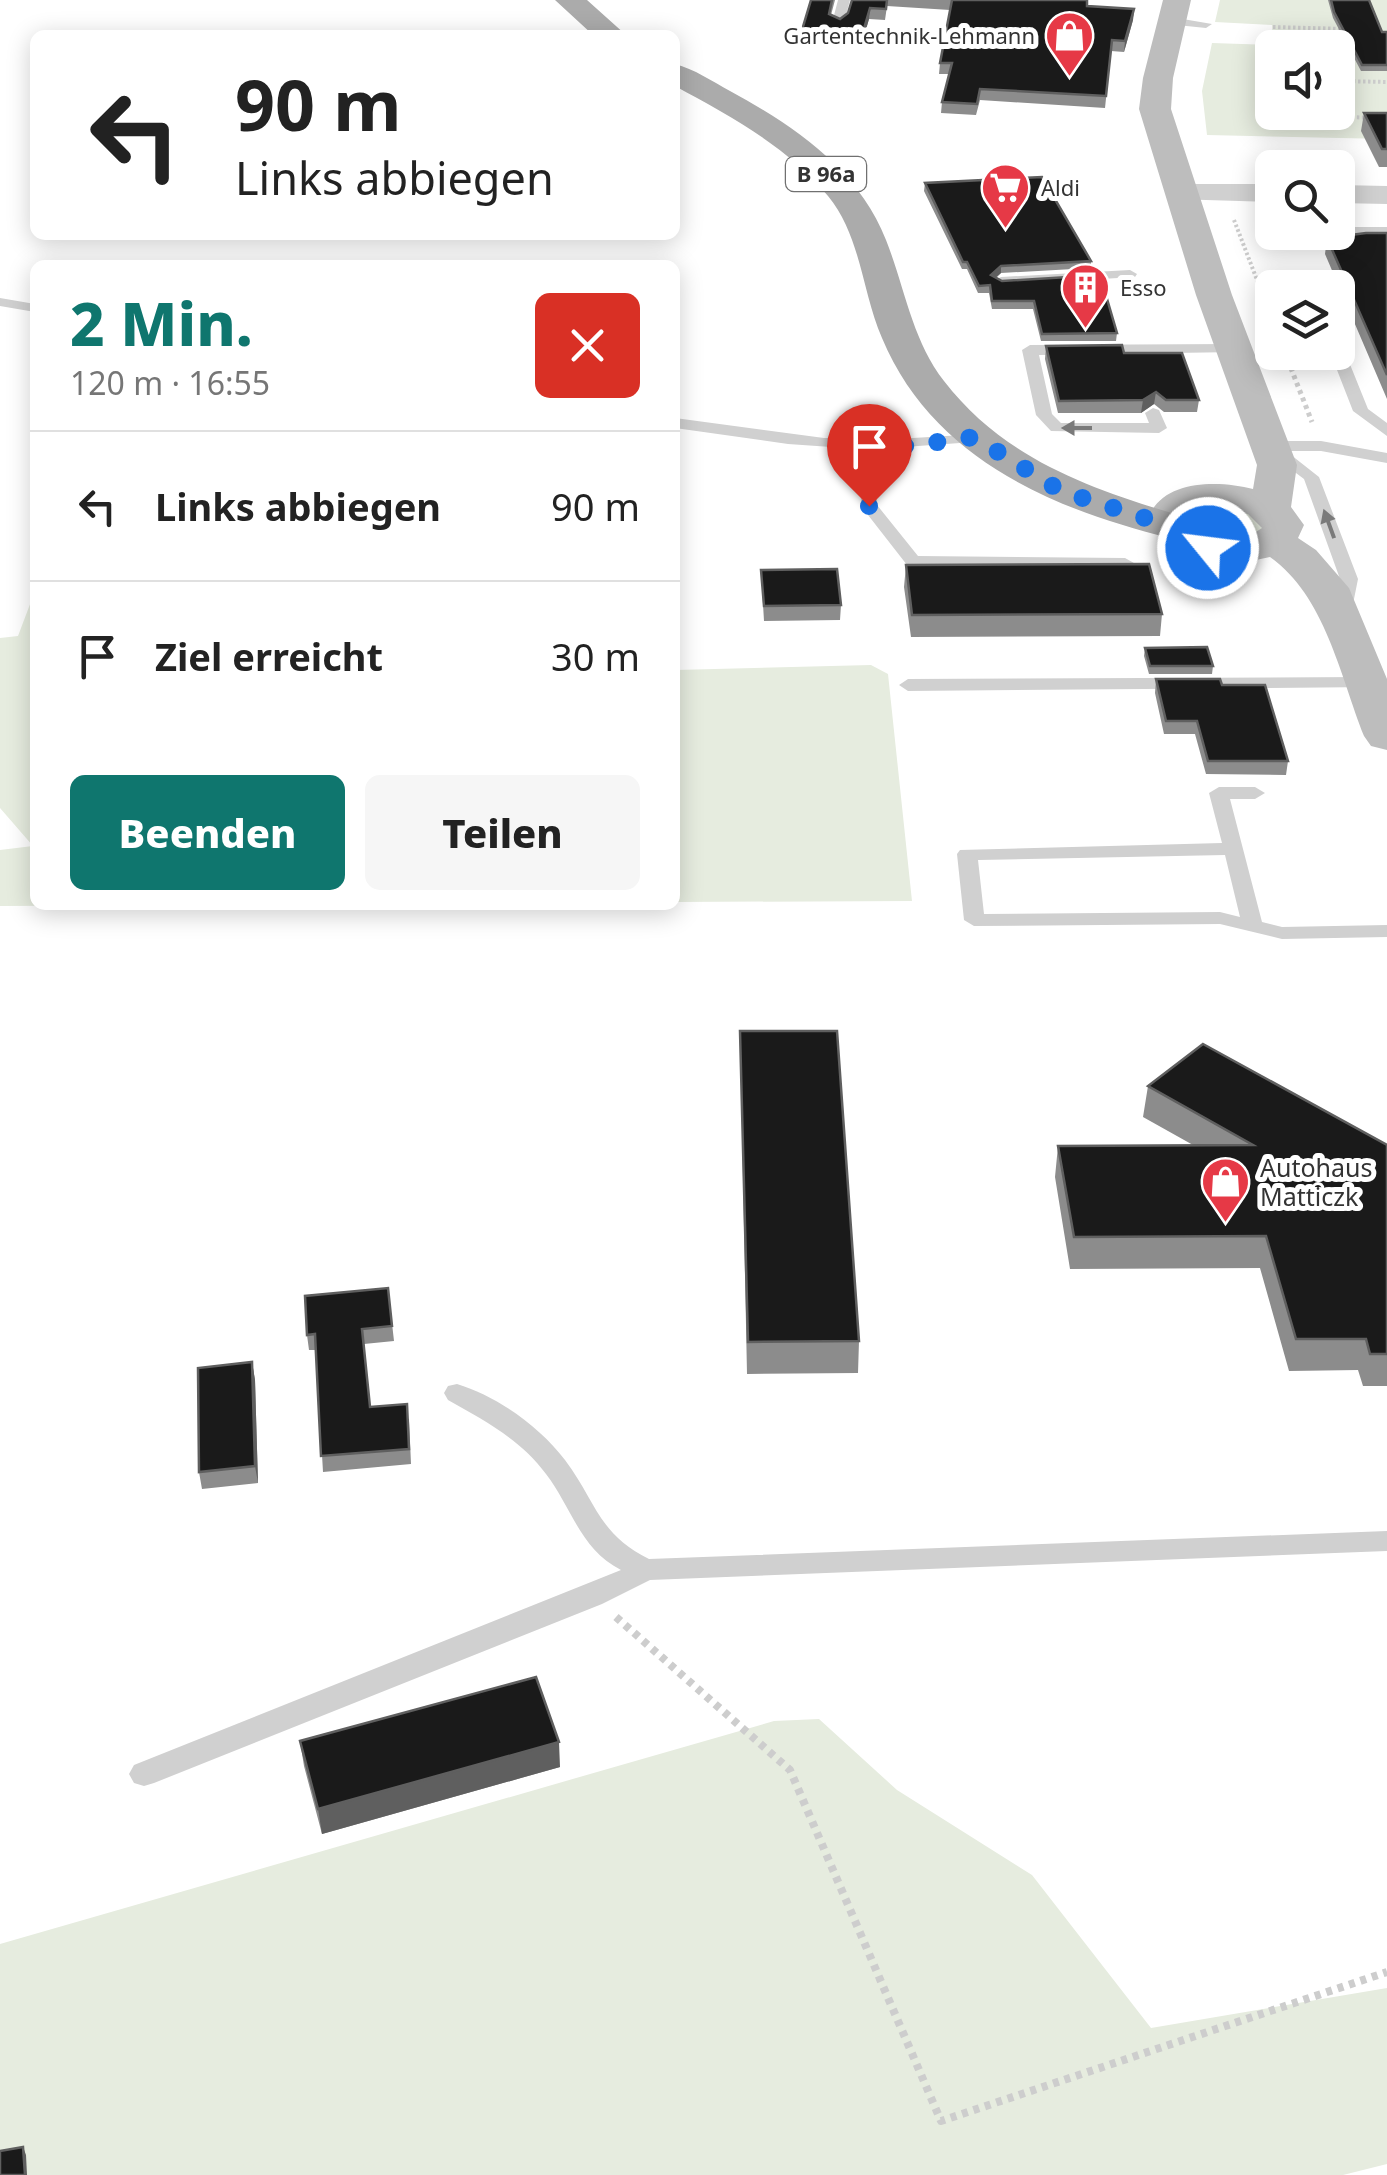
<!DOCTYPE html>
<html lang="de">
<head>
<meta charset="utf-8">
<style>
  :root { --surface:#fff; --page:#f6f6f6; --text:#222; --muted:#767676; --line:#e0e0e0; --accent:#0f766e }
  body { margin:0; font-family:"Noto Sans",sans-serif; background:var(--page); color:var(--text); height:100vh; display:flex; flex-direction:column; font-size:38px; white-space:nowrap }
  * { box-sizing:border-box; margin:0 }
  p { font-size:32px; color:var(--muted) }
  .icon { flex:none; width:55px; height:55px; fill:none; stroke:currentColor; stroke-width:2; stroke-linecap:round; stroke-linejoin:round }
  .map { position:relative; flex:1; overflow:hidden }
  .side { position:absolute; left:30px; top:260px; width:650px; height:650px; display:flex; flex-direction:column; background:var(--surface); border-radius:15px; box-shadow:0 5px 25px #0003 }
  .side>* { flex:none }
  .guide { position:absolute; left:30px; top:30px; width:650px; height:210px; border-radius:15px; box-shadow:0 5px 25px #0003; background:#fff; color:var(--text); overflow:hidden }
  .fabs { position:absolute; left:1255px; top:30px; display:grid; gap:20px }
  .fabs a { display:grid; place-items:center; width:100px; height:100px; border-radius:15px; background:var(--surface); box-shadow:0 5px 25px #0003; font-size:50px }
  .pin { position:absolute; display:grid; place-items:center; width:85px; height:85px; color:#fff; margin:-102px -42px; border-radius:50% 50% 50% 0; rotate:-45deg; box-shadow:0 0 10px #0007 }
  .pin .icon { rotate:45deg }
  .me { position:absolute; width:110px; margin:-55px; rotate:299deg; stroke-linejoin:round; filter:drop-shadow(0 0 8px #0008) }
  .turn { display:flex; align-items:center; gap:35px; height:210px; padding:0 40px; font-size:45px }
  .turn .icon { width:130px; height:130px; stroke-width:2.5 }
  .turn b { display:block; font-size:70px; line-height:85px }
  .round { display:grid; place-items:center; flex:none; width:105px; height:105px; border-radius:15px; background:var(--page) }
  .overview { display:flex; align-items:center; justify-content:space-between; height:170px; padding:0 40px }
  h1 { font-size:60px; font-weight:800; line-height:75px; color:var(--accent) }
  .primary-button { display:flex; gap:20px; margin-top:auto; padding:20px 40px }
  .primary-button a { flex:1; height:115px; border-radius:15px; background:var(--accent); color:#fff; font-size:40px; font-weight:800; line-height:115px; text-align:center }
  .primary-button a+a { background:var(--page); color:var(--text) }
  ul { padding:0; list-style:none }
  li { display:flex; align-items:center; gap:30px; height:150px; padding:0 40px; border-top:2px solid var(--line) }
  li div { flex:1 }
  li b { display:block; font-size:38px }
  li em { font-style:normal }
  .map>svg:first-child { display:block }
  .green { fill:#e6ecdf; fill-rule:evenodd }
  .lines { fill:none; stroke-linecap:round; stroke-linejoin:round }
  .path-far2 { stroke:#cdcdcd; stroke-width:4; stroke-dasharray:2.5 2.5; stroke-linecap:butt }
  .path-far1 { stroke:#cdcdcd; stroke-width:5; stroke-dasharray:4 4; stroke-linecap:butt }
  .path { stroke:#cdcdcd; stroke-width:8; stroke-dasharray:6 6; stroke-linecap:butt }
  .lane { fill:#d0d0d0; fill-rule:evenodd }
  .street { fill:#d0d0d0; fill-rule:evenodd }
  .secondary { fill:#bdbdbd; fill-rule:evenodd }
  .primary { fill:#ababab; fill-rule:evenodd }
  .wall { fill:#8c8c8c }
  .shaded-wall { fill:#5f5f5f }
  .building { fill:#1a1a1a; stroke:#5f5f5f; stroke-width:2.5 }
  .oneway { fill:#7a7a7a }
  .route { stroke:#1a73e8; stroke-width:18; stroke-dasharray:0 32.4 }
  .labels { text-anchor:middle; stroke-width:10; stroke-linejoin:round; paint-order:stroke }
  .far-poi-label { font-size:22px; fill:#333; stroke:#fff; text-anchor:start }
  .shield { fill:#fff; stroke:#707070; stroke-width:2.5 }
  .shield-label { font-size:22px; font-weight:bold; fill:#333 }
  .poi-label { font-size:25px; fill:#333; stroke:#fff; text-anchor:start }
</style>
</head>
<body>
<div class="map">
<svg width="1387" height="2175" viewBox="0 0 1387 2175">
  <rect width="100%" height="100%" fill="#fff"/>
  <path class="green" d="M1220 0H1387V139L1207 135 1202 91 1212 43 1273 45 1272 25 1215 22ZM1272 48H1338V112H1272Z
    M1233 506 1261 519 1262 530C1231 544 1221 542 1191 525L1189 519 1199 509Z
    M35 591V905H208L0 906V850L33 846 0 808V638L18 636Z
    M871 665 888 674 912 901 675 902V670Z
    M819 1719 897 1790 1032 1875 1151 2028 1387 1988V2164L1343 2175H0V1944L774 1721Z"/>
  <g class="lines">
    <path class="path-far2" d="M1273 27 1346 29
      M1274 48 1355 47
      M1338 81 1387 82
      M1290 112 1291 116 1387 118
      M1234 220 1272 319"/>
    <path class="path-far1" d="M1285 353 1312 422"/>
    <path class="path" d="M616 1617 790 1770 941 2121 1387 1972"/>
    <path class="lane" d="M838 0H850L844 23 838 27 832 23Z
      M1171 17 1212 24 1206 28 1167 24 1165 21Z
      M1338 227H1387V235L1333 234 1338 232Z
      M1130 270 1137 274 1135 277 1001 285 994 281 1001 277Z
      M0 298 35 304V312L0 306Z
      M1233 344 1241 349 1238 352 1039 355 1052 414 1061 423H1149L1145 413 1153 408 1159 410 1167 428 1159 433 1051 431 1036 415 1022 350 1030 345Z
      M1338 348 1345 352 1368 409 1387 423V436L1353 411 1330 352H1338Z
      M675 418 824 438 896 439 980 434V440L974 442 876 449 877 505 918 556 1125 558 1134 563 1125 568 907 565 861 506 860 449 788 444 675 428Z
      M1321 441 1387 453V463L1321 451H1286L1319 477 1358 579 1351 614 1342 619 1333 614 1340 579 1304 479 1260 446 1268 441Z
      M1367 677 1374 679V687L908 691 899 685 908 679Z
      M1219 787H1255L1265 793 1255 799H1230L1262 922 1282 927 1387 925V937L1282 939 1220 924 974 926 964 920 957 854 960 850 1222 843 1209 793ZM1225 855 1240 917 1220 912 984 914 978 860Z
      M457 1384C497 1396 540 1427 565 1460 596 1501 598 1534 649 1559L1387 1531V1551L650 1580 602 1604 154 1783 144 1786 134 1783 129 1774 134 1765 621 1570C580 1549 572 1508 546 1474 521 1440 484 1420 448 1400L444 1393 448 1386Z"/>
    <path class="street" d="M1183 184H1272V202L1173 199 1169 193 1173 187Z
      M1338 185 1387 186V204L1338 203Z"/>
    <path class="secondary" d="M1163 0H1191L1173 78 1171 109 1232 295 1297 465 1291 507 1304 525 1298 538 1316 550 1349 588 1387 679V750L1371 746 1364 736C1340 675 1325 596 1270 557 1223 568 1175 565 1148 520 1160 479 1219 480 1253 489L1257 465 1196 295 1139 109 1143 78ZM1216 508 1248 514 1262 528C1239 545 1208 542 1190 520L1203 509Z"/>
    <path class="primary" d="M555 0H587L626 35H593Z
      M675 64C694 69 712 81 730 91 794 126 858 169 886 240 905 288 912 340 944 381 1005 460 1093 490 1185 517L1191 526 1185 535 1170 538C1052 509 932 458 882 338 862 292 861 236 828 196 788 147 730 116 675 86Z"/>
  </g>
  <path class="wall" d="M811 0H835L831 15 840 19 848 13 852 0H1087V6L1134 9 1133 20 1124 52 1111 51 1105 108 980 100 976 115 941 113 942 102 949 74H939L940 63 950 10 887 6 885 20 869 19 862 43 802 41V30Z
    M1328 0H1369L1382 32H1387V71H1361L1333 18Z
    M1364 113H1387V167H1379L1361 131Z
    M925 183 1091 261V268L1001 273 996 278 1117 333 1116 341H1041L1033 309H992L989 293H978L967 269H962L924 191Z
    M1387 233V399L1325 254 1327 238Z
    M1046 346 1124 353 1199 400 1197 412H1164L1154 404 1141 413H1058L1045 359Z
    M906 565 1162 614 1160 636 911 637 904 587Z
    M761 570 841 605 840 620 764 621Z
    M1145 648 1213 666 1212 674H1149L1144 656Z
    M1156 679 1222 685 1288 761 1286 775 1206 774 1195 734H1164L1155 693Z
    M740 1031 859 1341 858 1373 747 1374Z
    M1148 1086 1387 1145V1386H1363L1358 1370 1289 1371 1260 1268 1070 1269 1055 1177 1058 1146 1193 1145 1143 1117Z
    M388 1288 394 1341 364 1344 370 1407 409 1419 411 1464 323 1472 316 1350H309L307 1335Z
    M252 1362 255 1380 258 1483 202 1489 199 1472Z
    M300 1741 560 1767 322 1834 304 1766Z"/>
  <path class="shaded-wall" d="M870 8 869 19 862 43 863 32Z
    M1134 9 1133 20 1124 52 1125 41Z
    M1001 266V273L990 282 991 275Z
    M1156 392 1154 404 1141 413 1143 400Z
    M252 1362 255 1380 258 1483 255 1466Z
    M559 1742 560 1767 322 1834 318 1809Z
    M23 2147 26 2155 27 2175H25Z"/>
  <path class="building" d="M811 0H832L829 14 840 19 848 13 852 0H887L886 9 870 8 863 32 802 30Z
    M952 0H1087V6L1134 9 1125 41 1112 40 1106 96 980 89 977 104 942 102 952 63H940Z
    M1331 0H1369L1382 32H1387V65H1362L1334 12Z
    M1364 113H1387V149H1382Z
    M1042 177 1091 261 1001 266 991 275 1002 281 1100 275 1117 333 1042 334 1034 301H992L990 285 979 286 967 262H963L925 183Z
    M1366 233H1387V375L1327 238Z
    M1122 345 1124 353H1182L1199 400H1166L1156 392 1143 400 1059 401 1046 346Z
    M1149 564 1162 614 912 615 906 565Z
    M837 569 841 605 764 606 761 570Z
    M1207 647 1213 666H1150L1145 648Z
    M1156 679H1220L1222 685H1265L1288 761H1208L1197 721H1166Z
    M740 1031H837L859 1341 748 1342Z
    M1203 1044 1387 1145V1354H1370L1366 1339H1296L1266 1236 1074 1237 1058 1146 1253 1145 1148 1086Z
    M388 1288 392 1326 362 1329 370 1407 407 1404 409 1449 321 1456 315 1334 307 1335 305 1296Z
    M252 1362 255 1466 199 1472 198 1368Z
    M536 1677 559 1742 318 1809 300 1741Z
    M23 2147 25 2175H0V2151Z"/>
  <defs><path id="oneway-solid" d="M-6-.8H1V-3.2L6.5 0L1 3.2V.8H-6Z" transform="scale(2.5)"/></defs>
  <g class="oneway">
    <use href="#oneway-solid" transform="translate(1077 428) rotate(180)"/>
    <use href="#oneway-solid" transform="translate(1329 524) rotate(-110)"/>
  </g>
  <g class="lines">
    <path class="route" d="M869 506 868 446H909L974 437 1061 491 1170 526 1188 540 1208 548"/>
  </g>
  <defs>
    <symbol id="shop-pin" viewBox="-11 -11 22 30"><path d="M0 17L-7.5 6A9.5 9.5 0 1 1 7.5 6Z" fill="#e63946" stroke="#fff"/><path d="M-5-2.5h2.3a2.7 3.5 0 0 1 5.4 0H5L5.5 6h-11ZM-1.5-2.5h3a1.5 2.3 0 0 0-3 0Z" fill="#fff"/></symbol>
    <symbol id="supermarket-pin" viewBox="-11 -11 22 30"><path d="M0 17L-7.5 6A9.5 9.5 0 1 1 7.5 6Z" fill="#e63946" stroke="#fff"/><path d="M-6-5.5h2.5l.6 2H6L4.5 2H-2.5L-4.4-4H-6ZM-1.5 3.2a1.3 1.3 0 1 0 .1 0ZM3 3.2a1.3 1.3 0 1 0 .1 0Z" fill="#fff"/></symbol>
    <symbol id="building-pin" viewBox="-11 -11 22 30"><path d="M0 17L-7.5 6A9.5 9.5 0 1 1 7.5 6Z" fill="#e63946" stroke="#fff"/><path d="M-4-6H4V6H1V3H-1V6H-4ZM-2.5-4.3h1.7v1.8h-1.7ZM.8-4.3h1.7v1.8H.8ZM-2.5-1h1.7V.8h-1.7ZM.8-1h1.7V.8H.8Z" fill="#fff"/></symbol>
  </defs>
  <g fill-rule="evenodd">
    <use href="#shop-pin" x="1042" y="8" width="55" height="75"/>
    <use href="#supermarket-pin" x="978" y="160" width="55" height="75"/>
    <use href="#building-pin" x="1058" y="260" width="55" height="75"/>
    <use href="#shop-pin" x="1198" y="1154" width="55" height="75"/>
  </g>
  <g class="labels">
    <g class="far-poi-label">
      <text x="1035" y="44" text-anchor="end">Gartentechnik-Lehmann</text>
      <text x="1041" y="196">Aldi</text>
      <text x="1120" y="296">Esso</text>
    </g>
    <rect class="shield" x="786" y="157" width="80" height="34" rx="8"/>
    <g class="shield-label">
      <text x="826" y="182">B 96a</text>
    </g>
    <g class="poi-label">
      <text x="1260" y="1177">Autohaus<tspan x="1260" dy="29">Matticzk</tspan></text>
    </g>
  </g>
</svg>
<div class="fabs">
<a><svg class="icon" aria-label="sound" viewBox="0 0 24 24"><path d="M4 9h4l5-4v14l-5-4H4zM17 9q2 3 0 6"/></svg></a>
<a><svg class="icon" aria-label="search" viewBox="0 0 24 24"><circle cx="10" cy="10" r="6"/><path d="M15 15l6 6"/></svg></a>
<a><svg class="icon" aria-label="layers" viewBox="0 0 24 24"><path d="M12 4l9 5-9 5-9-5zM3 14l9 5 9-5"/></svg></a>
</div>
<div class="pin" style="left:869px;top:506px;background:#d93025"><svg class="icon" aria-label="arrive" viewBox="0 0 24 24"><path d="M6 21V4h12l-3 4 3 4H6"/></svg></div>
<svg class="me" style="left:1208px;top:548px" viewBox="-20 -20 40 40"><circle r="17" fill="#1a73e8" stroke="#fff" stroke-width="3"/><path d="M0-11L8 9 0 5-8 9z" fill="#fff"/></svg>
<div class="guide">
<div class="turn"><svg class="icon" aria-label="left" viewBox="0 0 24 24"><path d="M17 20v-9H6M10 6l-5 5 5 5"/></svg><div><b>90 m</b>Links abbiegen</div></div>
</div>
<section class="side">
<div class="overview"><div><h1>2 Min.</h1><p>120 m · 16:55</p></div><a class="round" style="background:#d93025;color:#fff"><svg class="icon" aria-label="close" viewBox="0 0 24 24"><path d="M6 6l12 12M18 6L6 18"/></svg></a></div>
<ul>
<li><svg class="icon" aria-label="left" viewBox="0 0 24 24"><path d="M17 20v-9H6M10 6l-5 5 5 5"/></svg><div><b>Links abbiegen</b></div><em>90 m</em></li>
<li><svg class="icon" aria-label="arrive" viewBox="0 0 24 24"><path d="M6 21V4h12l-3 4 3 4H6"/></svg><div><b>Ziel erreicht</b></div><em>30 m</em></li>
</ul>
<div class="primary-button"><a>Beenden</a><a>Teilen</a></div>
</section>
</div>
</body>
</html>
